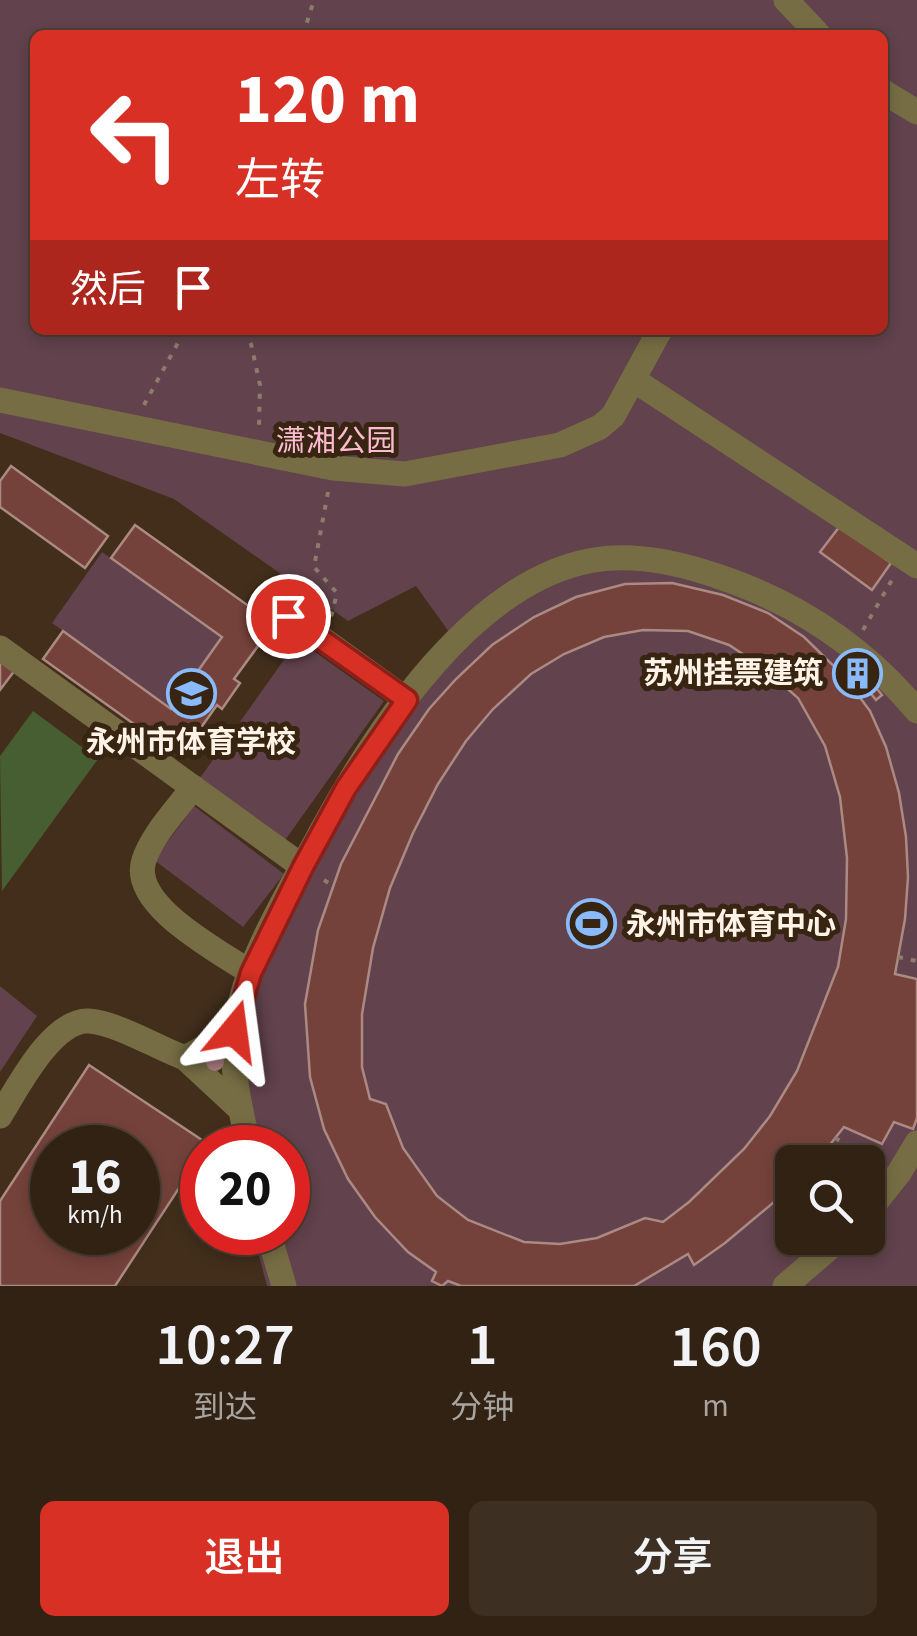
<!DOCTYPE html>
<html lang="zh">
<head>
<meta charset="utf-8">
<style>
  :root { --surface:#322214; --page:#3d2f22; --text:#f1f3f6; --muted:#a8a4a0; --line:#4d3f34; --accent:#d93025 }
  body { margin:0; font-family:"Source Sans 3","Noto Sans SC",sans-serif; background:var(--page); color:var(--text); height:100vh; display:flex; flex-direction:column; font-size:38px; white-space:nowrap }
  * { box-sizing:border-box; margin:0 }
  p { font-size:32px; color:var(--muted) }
  .icon { flex:none; width:55px; height:55px; fill:none; stroke:currentColor; stroke-width:2; stroke-linecap:round; stroke-linejoin:round }
  .map { position:relative; height:1286px; overflow:hidden }
  .sheet { display:flex; flex-direction:column; background:var(--surface); flex:1 }
  .sheet>* { flex:none }
  .guide { position:absolute; left:30px; top:30px; width:858px; height:305px; border-radius:15px; box-shadow:0 5px 15px #0003,0 0 0 2px var(--line); background:#d93025; color:#fff; overflow:hidden }
  .controls { position:absolute; left:775px; top:1145px; display:grid; gap:20px }
  .controls a { display:grid; place-items:center; width:110px; height:110px; border-radius:15px; background:var(--surface); box-shadow:0 5px 15px #0003,0 0 0 2px var(--line); font-size:50px }
  .speed { position:absolute; left:30px; top:1125px; display:flex; gap:20px; font-size:50px; font-weight:700; text-align:center }
  .speed>* { display:grid; place-content:center; width:130px; height:130px; border-radius:50%; background:var(--surface); box-shadow:0 5px 15px #0003,0 0 0 2px var(--line); line-height:1 }
  .speed small { font-size:25px; font-weight:400 }
  .speed .limit { border:15px solid #d22; background:#fff; color:#111 }
  .pin { position:absolute; display:grid; place-items:center; width:85px; height:85px; color:#fff; margin:-42px; border:5px solid #fff; border-radius:50%; box-shadow:0 2px 10px #0007 }
  .me { position:absolute; width:110px; margin:-55px; rotate:16deg; stroke-linejoin:round; filter:drop-shadow(0 0 8px #0008) }
  .turn { display:flex; align-items:center; gap:35px; height:210px; padding:0 40px; font-size:45px }
  .turn .icon { width:130px; height:130px; stroke-width:2.5 }
  .turn b { display:block; font-size:70px; line-height:85px }
  .then { display:flex; align-items:center; height:95px; padding:0 40px; background:#0003; gap:20px; font-size:38px }
  .eta { display:flex; justify-content:space-evenly; align-items:center; height:170px; text-align:center }
  .eta b { font-size:60px; font-weight:600; line-height:70px }
  .cta { display:flex; gap:20px; margin-top:auto; padding:20px 40px }
  .cta a { flex:1; height:115px; border-radius:15px; background:var(--accent); color:#fff; font-size:40px; font-weight:600; line-height:115px; text-align:center }
  .cta a+a { background:var(--page); color:var(--text) }
  .map>svg:first-child { display:block }
  .green { fill:#61424d; fill-rule:evenodd }
  .water { fill:#475d32 }
  .building { fill:#74423a; stroke:#ab8a84; stroke-width:2.5; fill-rule:evenodd }
  .lines { fill:none; stroke-linecap:round; stroke-linejoin:round }
  .path { stroke:#8d7c6c; stroke-width:4; stroke-dasharray:5 8; stroke-linecap:butt }
  .minor { stroke:#766d44; stroke-width:25 }
  .tree { fill:#a97c7f }
  .route-casing { stroke:#8d1f18; stroke-width:25 }
  .route { stroke:#d93025; stroke-width:18 }
  .labels { text-anchor:middle; stroke-width:10; stroke-linejoin:round; paint-order:stroke }
  .park-label { font-size:30px; fill:#fdbbd1; stroke:#372411 }
  .poi-label { font-size:30px; font-weight:bold; fill:#fff2e6; stroke:#372411; text-anchor:end }
</style>
</head>
<body>
<div class="map">
<svg width="917" height="1286" viewBox="0 0 917 1286">
  <rect width="100%" height="100%" fill="#422e1b"/>
  <path class="green" d="M0 0H917V1286H267L253 1233 288 1232V1148L237 1147 239 977 449 632 416 586 348 621 174 499 0 433ZM35 35H882V330H35ZM792 1162H868V1238H792Z
    M102 552 222 637 171 709 52 623Z
    M298 640 384 701 281 846 195 785Z
    M194 806 284 874 243 927 154 860Z
    M0 986 37 1016 0 1072Z"/>
  <path class="water" d="M33 711 98 759 2 891 0 756Z"/>
  <path class="building" d="M11 466 108 536 85 568 0 507V481Z
    M135 525 274 624 234 679 240 683 222 709 217 705 180 757 43 659 63 631 171 709 222 637 111 558Z
    M840 526 891 563 872 590 820 552Z
    M672 583 723 595 768 613 804 637 843 675 870 711 886 747 899 793 906 837 908 877 905 919 895 974 917 979V1118L913 1129 894 1122 882 1144 844 1127 816 1162H792V1187L725 1243 694 1265 688 1254 634 1286H461L448 1281 442 1286 432 1281 436 1272 408 1252 375 1217 348 1179 324 1129 310 1077 305 1004 318 930 341 864 398 754 429 709 456 679 492 645 534 617 576 597 625 584ZM643 630 688 631 729 645 764 668 798 698 825 746 840 797 847 858 846 919 838 967 797 1071 770 1116 744 1149 689 1202 663 1222 645 1218 597 1238 560 1244 524 1242 468 1220 437 1196 403 1148 386 1104 370 1099 362 1067V1014L373 948 390 888 413 833 438 784 466 741 493 709 531 674 564 654 604 637Z
    M0 659 15 670 0 690Z
    M857 665 865 675 859 681 851 671Z
    M874 685 882 695 876 700 868 690Z
    M89 1065 208 1144 202 1148V1153L115 1286H0V1201ZM52 1148H138V1232H52Z"/>
  <g class="lines">
    <path class="path" d="M303 35 314 0
      M248 330 260 385 259 429
      M144 405 185 330
      M328 492 314 567 337 593 331 617
      M863 630 893 578
      M324 880 333 886
      M898 957 917 961
      M835 1138 879 1162"/>
    <path class="minor" d="M786 0 819 35
      M882 91 917 112
      M634 380 917 566
      M0 400 333 468 405 474 560 445 600 427 613 416 660 330
      M289 615 407 700
      M0 648 303 867
      M193 787C177 810 153 833 144 860 129 905 219 951 251 973
      M185 1058 241 1110
      M0 1116C17 1089 52 1019 89 1021 117 1023 158 1048 185 1058L234 1031
      M249 1148C241 1110 229 1067 235 1028 244 962 292 887 323 828 377 729 474 580 594 560 641 552 691 566 734 582 807 609 868 652 917 711
      M868 1212 899 1173 917 1143
      M268 1232 284 1286
      M785 1286 841 1238"/>
  </g>
  <circle class="tree" cx="215" cy="1062" r="9"/>
  <g class="lines">
    <defs>
      <path id="route" d="M234 1031 251 973 303 867 346 788 407 700 288 616"/>
    </defs>
    <use href="#route" class="route-casing"/>
    <use href="#route" class="route"/>
  </g>
  <defs>
    <symbol id="building-ring" viewBox="-11 -11 22 22"><circle r="9.5" fill="#372411" stroke="#89bafc" stroke-width="1.5"/><path d="M-4-6H4V6H1V3H-1V6H-4ZM-2.5-4.3h1.7v1.8h-1.7ZM.8-4.3h1.7v1.8H.8ZM-2.5-1h1.7V.8h-1.7ZM.8-1h1.7V.8H.8Z" fill="#89bafc"/></symbol>
    <symbol id="school-ring" viewBox="-11 -11 22 22"><circle r="9.5" fill="#372411" stroke="#89bafc" stroke-width="1.5"/><path d="M0-5L7-2L0 1L-7-2ZM-4 1L0 2.5L4 1V4Q0 6-4 4Z" fill="#89bafc"/></symbol>
    <symbol id="stadium-ring" viewBox="-11 -11 22 22"><circle r="9.5" fill="#372411" stroke="#89bafc" stroke-width="1.5"/><path d="M0-5a6.5 5 0 1 0 0 10a6.5 5 0 1 0 0-10ZM-3.5-1.8h7v3.6h-7Z" fill="#89bafc"/></symbol>
  </defs>
  <g fill-rule="evenodd">
    <use href="#building-ring" x="830" y="646" width="55" height="55"/>
    <use href="#school-ring" x="164" y="666" width="55" height="55"/>
    <use href="#stadium-ring" x="564" y="896" width="55" height="55"/>
  </g>
  <g class="labels">
    <g class="park-label">
      <text x="336" y="451">潇湘公园</text>
    </g>
    <g class="poi-label">
      <text x="823" y="683">苏州挂票建筑</text>
      <text x="191" y="752" text-anchor="middle">永州市体育学校</text>
      <text x="626" y="934" text-anchor="start">永州市体育中心</text>
    </g>
  </g>
</svg>
<div class="controls">
<a><svg class="icon" aria-label="search" viewBox="0 0 24 24"><circle cx="10" cy="10" r="6"/><path d="M15 15l6 6"/></svg></a>
</div>
<div class="speed"><div>16<small>km/h</small></div><div class="limit">20</div></div>
<div class="pin" style="left:288px;top:616px;background:#d93025"><svg class="icon" aria-label="arrive" viewBox="0 0 24 24"><path d="M6 21V4h12l-3 4 3 4H6"/></svg></div>
<svg class="me" style="left:234px;top:1031px" viewBox="-20 -20 40 40"><path d="M0-17L14 15 0 8-14 15z" fill="#d93025" stroke="#fff" stroke-width="4"/></svg>
<div class="guide">
<div class="turn"><svg class="icon" aria-label="left" viewBox="0 0 24 24"><path d="M17 20v-9H6M10 6l-5 5 5 5"/></svg><div><b>120 m</b>左转</div></div>
<div class="then">然后<svg class="icon" aria-label="arrive" viewBox="0 0 24 24"><path d="M6 21V4h12l-3 4 3 4H6"/></svg></div>
</div>
</div>
<section class="sheet">
<div class="eta">
<div><b>10:27</b><p>到达</p></div>
<div><b>1</b><p>分钟</p></div>
<div><b>160</b><p>m</p></div>
</div>
<div class="cta"><a>退出</a><a>分享</a></div>
</section>
</body>
</html>
